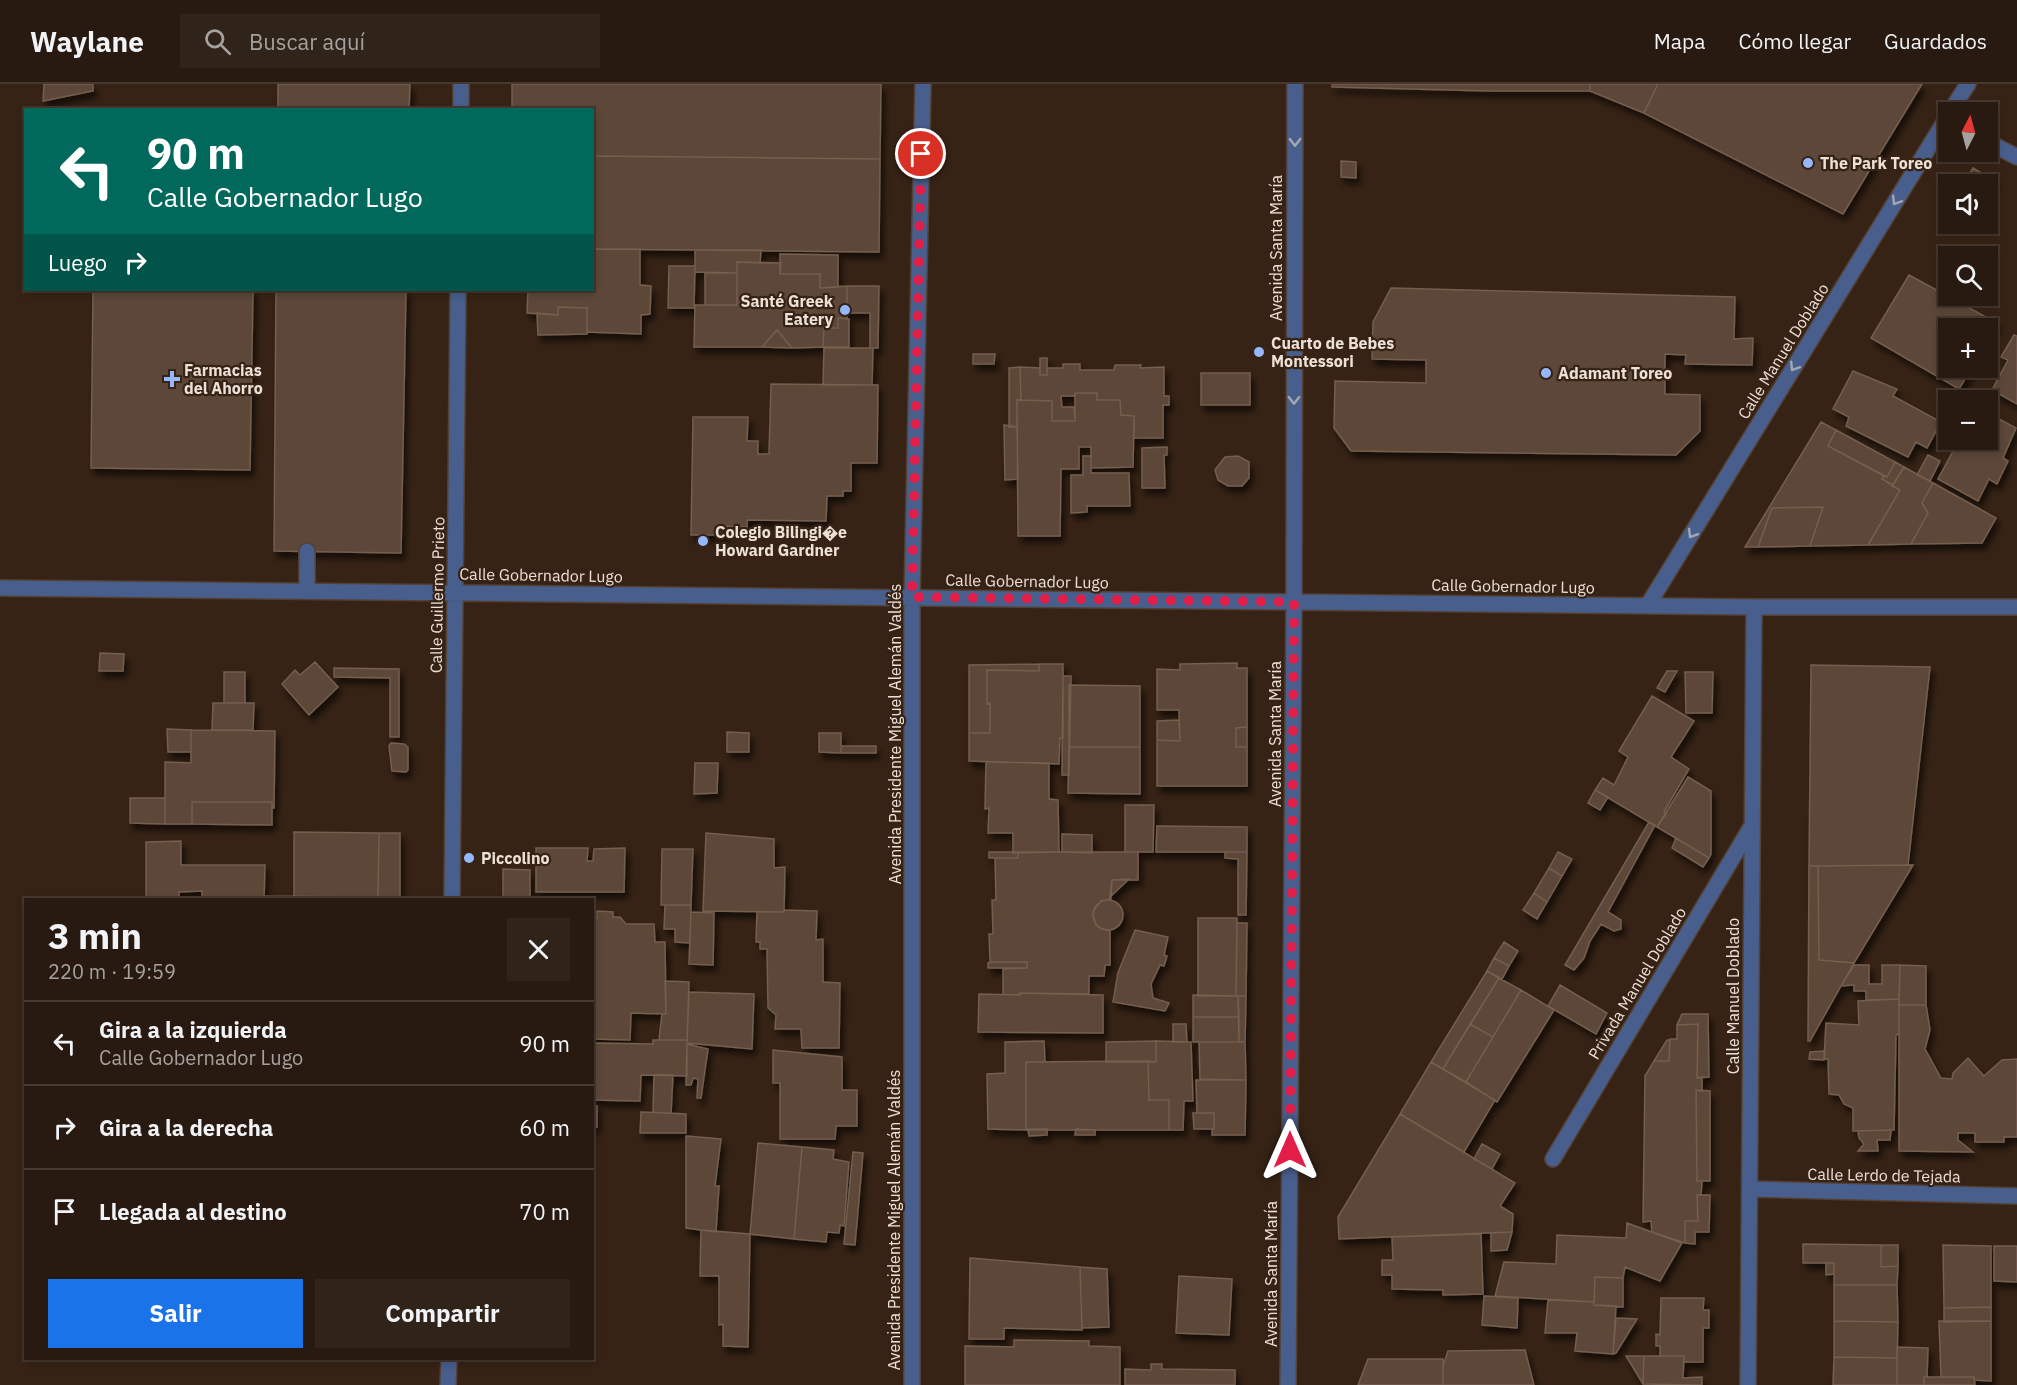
<!DOCTYPE html>
<html lang="es">
<head>
<meta charset="utf-8">
<style>
  :root { --surface:#281a10; --page:#302319; --text:#f1f3f6; --muted:#a5a19f; --line:#443830; --accent:#1a73e8 }
  body { margin:0; font-family:"IBM Plex Sans",sans-serif; background:var(--page); color:var(--text); height:100vh; display:flex; flex-direction:column; font-size:22px; white-space:nowrap }
  * { box-sizing:border-box; margin:0 }
  p { font-size:20px; color:var(--muted) }
  .icon { flex:none; width:33px; height:33px; fill:none; stroke:currentColor; stroke-width:2; stroke-linecap:round; stroke-linejoin:round }
  .map { position:relative; flex:1; overflow:hidden }
  .details { position:absolute; left:24px; top:814px; width:570px; height:462px; display:flex; flex-direction:column; background:var(--surface); border-radius:0px; box-shadow:0 3px 9px #0003,0 0 0 2px var(--line) }
  .details>* { flex:none }
  .top-card { position:absolute; left:24px; top:24px; width:570px; height:183px; border-radius:0px; box-shadow:0 3px 9px #0003,0 0 0 2px var(--line); background:#00695c; color:#fff; overflow:hidden }
  .needle { width:39px; rotate:6deg }
  .fabs { position:absolute; left:1938px; top:18px; display:grid; gap:12px }
  .fabs a { display:grid; place-items:center; width:60px; height:60px; border-radius:0px; background:var(--surface); box-shadow:0 3px 9px #0003,0 0 0 2px var(--line); font-size:30px }
  .pin { position:absolute; display:grid; place-items:center; width:51px; height:51px; color:#fff; margin:-26px; border:3px solid #fff; border-radius:50%; box-shadow:0 2px 6px #0007 }
  .me { position:absolute; width:66px; margin:-33px; rotate:0deg; stroke-linejoin:round; filter:drop-shadow(0 0 4px #0008) }
  .turn { display:flex; align-items:center; gap:21px; height:126px; padding:0 24px; font-size:27px }
  .turn .icon { width:78px; height:78px; stroke-width:2.5 }
  .turn b { display:block; font-size:42px; line-height:51px }
  .then { display:flex; align-items:center; height:57px; padding:0 24px; background:#0003; gap:12px; font-size:22px }
  .round { display:grid; place-items:center; flex:none; width:63px; height:63px; border-radius:0px; background:var(--page) }
  .headline { display:flex; align-items:center; justify-content:space-between; height:102px; padding:0 24px }
  h1 { font-size:36px; font-weight:700; line-height:45px }
  .cta { display:flex; gap:12px; margin-top:auto; padding:12px 24px }
  .cta a { flex:1; height:69px; border-radius:0px; background:var(--accent); color:#fff; font-size:24px; font-weight:700; line-height:69px; text-align:center }
  .cta a+a { background:var(--page); color:var(--text) }
  ul { padding:0; list-style:none }
  li { display:flex; align-items:center; gap:18px; height:84px; padding:0 24px; border-top:2px solid var(--line) }
  li div { flex:1 }
  li b { display:block; font-size:22px }
  li em { font-style:normal }
  header { display:flex; align-items:center; gap:36px; box-sizing:border-box; height:84px; padding:0 30px; background:var(--surface); border-bottom:2px solid var(--line) }
  header strong { font-size:28px }
  nav { display:flex; gap:33px; margin-inline-start:auto; font-size:21px }
  .search { width:420px; height:54px; background:var(--page); display:flex; align-items:center; gap:15px; box-sizing:border-box; padding:0 21px; border-radius:0px; color:var(--muted); font-size:22px }
  .map>svg:first-child { display:block }
  .building { fill:#5c4738; stroke:#745e4e; stroke-width:1.5; filter:url(#shadow) }
  .lines { fill:none; stroke-linecap:round; stroke-linejoin:round }
  .service-casing { stroke:#534134; stroke-width:18 }
  .minor-casing { stroke:#534134; stroke-width:18 }
  .service { stroke:#485e8c; stroke-width:15 }
  .minor { stroke:#485e8c; stroke-width:15 }
  .oneway { stroke:#a3a6b5 }
  .route { stroke:#e11d48; stroke-width:10; stroke-dasharray:0 18 }
  .poi-dot { fill:#94b7fd; stroke:#362315; stroke-width:2 }
  .labels { text-anchor:middle; stroke-width:4.5; stroke-linejoin:round; paint-order:stroke }
  .poi-label { font-size:16px; font-weight:bold; fill:#ede0d7; stroke:#362315; text-anchor:start }
  .street-label { font-size:16px; fill:#ede0d7; stroke:#362315 }
</style>
</head>
<body>
<header>
<strong>Waylane</strong>
<div class="search"><svg class="icon" aria-label="search" viewBox="0 0 24 24"><circle cx="10" cy="10" r="6"/><path d="M15 15l6 6"/></svg>Buscar aquí</div>
<nav><a>Mapa</a><a>Cómo llegar</a><a>Guardados</a></nav>
</header>
<div class="map">
<svg width="2017" height="1301" viewBox="0 0 2017 1301">
  <defs>
    <filter id="shadow"><feDropShadow dx="3.5" dy="6" stdDeviation="3" flood-color="#0009"/></filter>
  </defs>
  <rect width="100%" height="100%" fill="#362315"/>
  <path class="building" d="M44 0H93V7L43 17Z
    M278 0H410L409 26H278Z
    M512 0H881L880 75 592 72V26H512Z
    M1332 0H1590V7H1489L1332 3Z
    M1332 0H1922L1843 130 1644 29 1590 7H1489L1332 3Z
    M1658 0H1922L1843 130 1644 29Z
    M592 72 880 75 879 168 592 165Z
    M1341 77 1356 78V94L1341 93Z
    M1973 84 1995 97 1988 108V100H1963Z
    M592 165H640V201L651 202 650 230 641 231V250L587 248V224L558 223V231L527 229 528 206H592Z
    M695 166H761L760 179 737 178V189L695 188Z
    M780 170 838 171V203L820 204V190H780Z
    M737 178 781 179 780 190H820V204L847 202V235L838 234V244H824L823 263 792 264 777 246 762 263H694L695 221H737Z
    M669 182H695L694 224H668Z
    M705 189H737V221H705Z
    M1909 191 1997 239 1988 256V244H1948V284H1972L1959 305 1871 254Z
    M847 202H879L878 264H870V229H847Z
    M1391 204 1735 213 1734 255 1753 254 1752 281 1685 280 1686 271 1665 270V310L1700 311V347L1676 371 1351 367 1334 344 1335 297 1426 299V276L1372 275 1373 238Z
    M93 206H253L250 386 91 384Z
    M276 206H406L401 469 274 467Z
    M558 223 587 224V250L538 251 537 229 558 231Z
    M838 234 849 235V263H823L824 244H838Z
    M777 246 792 264 762 263Z
    M2014 251 2017 252V320L1992 306 2008 276 2001 273Z
    M824 264H873L872 301H823Z
    M973 270H995L994 280H973Z
    M1040 274H1047V291H1040Z
    M1063 280H1080V286H1114L1115 281H1141L1140 284 1164 283V312H1169V321H1163V354H1134V332L1121 331 1120 316H1097V309H1075L1074 312H1061L1062 323H1074L1075 337H1052V317L1021 316 1020 283 1040 284V291H1047V284H1063Z
    M1020 283 1021 316H1017V343H1009V284Z
    M1853 287 1897 305 1893 312 1941 338 1927 364 1916 358 1908 373 1846 342 1849 333 1833 325Z
    M1201 289H1250V321H1201Z
    M771 300 878 301 877 379H851V407H843V412H827L826 437 747 436V443L727 442 726 451H691L693 333H748L747 357H758V370H769Z
    M1075 309H1097V316H1120L1121 331 1134 332 1133 383 1091 384V363H1079V385H1061L1060 452H1018L1017 316 1052 317V337H1075Z
    M1988 329 2016 344 2003 374 2008 377 1997 400 1989 395 1978 417 1938 395 1959 356H1988Z
    M1821 338 1836 346 1828 362 1884 392 1882 395 1900 406 1868 461 1810 462 1823 423 1772 424 1758 463H1745Z
    M1004 341 1017 343 1018 395 1005 396Z
    M1836 346 1895 378 1887 393 1828 362Z
    M1167 363V371H1164L1165 404H1142V364Z
    M1928 371 1940 377 1930 397 1917 391Z
    M1083 372H1091V389H1129L1130 422H1087V428L1071 429V391H1083Z
    M1238 372 1249 378V394L1242 402H1228L1218 396 1215 386 1225 373Z
    M1895 378 1904 383 1893 401 1882 395 1884 392 1887 393Z
    M1904 383 1933 399 1922 419 1928 429 1911 460 1868 461 1900 406 1892 402Z
    M1933 399 1996 434 1982 459 1911 460 1928 429 1922 419Z
    M1823 423 1810 462 1758 463 1772 424Z
    M100 569 124 570 123 587H99Z
    M315 578 338 603 309 631 282 600 295 586 300 591Z
    M1237 579V584H1247V643L1236 644V663H1247V702H1157V656L1180 657 1179 626H1157V585L1180 586V580Z
    M1039 580V587L987 586V620L990 619V649H969V581Z
    M1039 580H1063V654H1060L1059 680 969 677V649H990V619L987 620V586L1039 587Z
    M1811 581 1930 583 1908 781 1809 782Z
    M334 584 399 585V653H390V594L334 593Z
    M1667 587H1677L1665 608 1657 604Z
    M224 588H245V619H224Z
    M1685 588H1713L1712 629H1686Z
    M1063 592H1071L1069 691H1062Z
    M1069 601 1140 602V663H1069Z
    M1652 612 1694 637 1671 673 1689 685 1664 728 1666 730 1657 743 1595 706 1603 694 1614 701 1628 673 1619 667Z
    M213 619H254L253 646H212Z
    M1179 636 1180 657 1157 656V637Z
    M1247 643V663H1236V644Z
    M167 645 191 646V668H168Z
    M191 646 275 647 274 724H272V718H192V740H165V678L191 679Z
    M727 648 749 649V668H727Z
    M819 649H841V669L819 668Z
    M391 659 404 660 408 663V686L406 688 392 687 389 662Z
    M841 662H876V669H841Z
    M1069 663H1140V710L1068 709Z
    M986 678 1049 679V715L1058 716 1059 768 1013 769V749H988L989 724 985 725Z
    M695 679H718L717 709 694 710Z
    M1688 693 1711 707V770L1709 774 1657 743Z
    M1595 706 1608 713 1600 726 1588 719Z
    M130 714H165V740L130 739Z
    M192 718H272V741L192 740Z
    M1125 721H1154L1153 768H1125Z
    M1649 738 1655 741 1608 828 1621 836V845L1614 847 1601 840 1590 857 1584 874 1574 886 1565 881Z
    M1157 742 1247 743V768H1156Z
    M294 748 379 749 378 813H294Z
    M379 749H400V816H388V813H378Z
    M706 749 774 755V784L785 783 784 828 703 827Z
    M1062 750 1092 751V769L1062 768Z
    M1676 754 1709 774 1703 783 1672 764Z
    M181 757V781H265L264 816H202V807L179 808V816H146V758Z
    M536 764H588L587 777H593L594 765 625 764 624 808H536Z
    M662 765H693L691 821H661Z
    M989 768H1018V774H989Z
    M1018 768H1138V796H1112L1111 815 1101 817 1094 826 1093 831 1096 841 1100 844 1110 847V881H1105L1104 892H1089V910L1020 909V911H1003V885L1027 884V878H990L989 850H993L992 816H996L995 774H1018Z
    M1225 768H1247L1246 831H1238V775L1225 774Z
    M1558 768 1572 775 1562 792 1549 784Z
    M1913 781 1854 879 1819 876 1818 782Z
    M1809 782H1818L1819 876 1854 879 1810 957H1808Z
    M1549 784 1562 792 1547 818 1534 809Z
    M503 785 530 786V816H503Z
    M1129 795 1110 813 1112 796Z
    M1534 809 1547 818 1537 835 1523 826Z
    M264 812 378 813H388V816H264Z
    M1093 831a15 15 0 1 1 30 0a15 15 0 1 1-30 0Z
    M665 821H691L690 859 675 858V845H664Z
    M784 826 817 827 816 856 823 855V898L840 899 839 964H802L801 945H775L776 931 768 924 767 865H760V858H756L757 828H784Z
    M597 827 613 828V833H620L626 840H654L655 858H665L666 930 631 929 630 956 592 955V833L597 834Z
    M691 828 714 829 713 881 689 880Z
    M1198 834H1237L1236 912H1198Z
    M1237 839H1247L1246 912H1236Z
    M1135 846 1168 853 1164 871 1167 872 1164 882 1160 881 1151 900 1153 914 1169 919 1165 927 1113 918 1118 889Z
    M1504 858 1518 867 1509 882 1494 874Z
    M1494 874 1509 882 1502 895 1487 887Z
    M1027 878V884H988V879L990 878Z
    M1854 881H1869V900H1882V881H1900L1899 915 1866 916V907H1854V901L1841 902Z
    M1900 881 1926 882V921H1899Z
    M1487 887 1499 894 1443 985 1431 978Z
    M1499 894 1521 906 1493 953 1470 940Z
    M665 897 689 898 687 956H659L662 930H666Z
    M1560 901 1607 929 1596 950 1548 922Z
    M1521 906 1554 926 1497 1018 1466 998Z
    M689 908 754 910 752 965 687 959Z
    M1020 909 1103 911V949L978 948 979 910 1020 911Z
    M1193 911 1238 912 1239 933H1193Z
    M1238 912H1246L1245 958H1239Z
    M1899 915V950L1896 951 1894 1046 1853 1047V1024L1844 1020 1839 1011 1829 1010 1828 975H1824L1826 939 1859 941 1858 917Z
    M1899 921H1926L1930 946 1925 965 1941 994 1952 995 1953 989 1968 974 1984 992 2002 976 2017 975V1053H2004V1058H1975V1049H1958V1056L1973 1068 1899 1067Z
    M1682 930H1708L1709 993 1697 994 1698 940 1677 941Z
    M1193 933H1239V958H1193Z
    M1173 940H1186L1187 958H1173Z
    M1470 940 1493 953 1466 998 1443 985Z
    M1698 940 1697 994 1702 993V1007L1696 1006 1697 1097H1702L1701 1111H1697L1698 1137H1685V1159L1652 1148 1651 1137 1643 1138 1645 992 1654 977H1669L1670 955H1677V941Z
    M653 956H687V992L641 991 640 1017 592 1016V959L653 960Z
    M1667 956H1670L1669 977H1654Z
    M1044 957 1045 978H1026V1046L988 1045 987 990 1005 989V958Z
    M1156 957V978H1106V958Z
    M1156 957 1191 958 1193 1017H1184L1183 1046H1169V1016H1149L1148 977 1156 978Z
    M1199 958H1245L1246 996 1200 995Z
    M687 960 708 965 701 1014H697L698 995 693 994 691 1001H686Z
    M773 966 842 973V1006H857V1042H836L835 1055H780V999H773Z
    M1825 967 1824 976 1809 975 1810 968Z
    M1148 977 1149 1016H1169V1046H1026V978Z
    M1431 978 1495 1016 1464 1068 1400 1030Z
    M654 991H673L671 1029H653Z
    M1196 996H1246L1245 1051H1212V1045H1214V1029H1197Z
    M1696 1006 1710 1007V1097H1697Z
    M592 1022H597V1043H592Z
    M641 1028 686 1030V1049H640Z
    M1193 1029H1214V1045H1194Z
    M1400 1030 1515 1099 1500 1122 1513 1130 1512 1148 1339 1155 1338 1133Z
    M1028 1045H1047V1051L1029 1052Z
    M1076 1045 1095 1046V1051H1075Z
    M1891 1046 1890 1056H1877L1878 1067H1858L1864 1060 1859 1054 1858 1047Z
    M686 1052 721 1055 715 1102H719L716 1148 686 1144Z
    M758 1059 802 1063 794 1155 750 1150Z
    M1482 1060 1500 1070 1492 1085 1474 1075Z
    M802 1063 834 1066 833 1075 849 1078 844 1142 840 1141 839 1149 827 1148 826 1158 794 1155Z
    M853 1068 863 1069 855 1161 844 1160Z
    M1697 1111H1710L1709 1148H1695V1160L1685 1159V1137H1698Z
    M1627 1139 1682 1159 1660 1197 1625 1183 1623 1194 1595 1193 1594 1218 1495 1212 1504 1178 1556 1180 1557 1151 1626 1154Z
    M701 1146 750 1150 748 1263 723 1262V1240L719 1241V1192H700Z
    M1512 1148 1507 1166 1491 1167V1149Z
    M1481 1150 1483 1210 1443 1211V1206L1392 1205V1191H1382V1176H1393L1392 1153Z
    M1803 1160 1881 1161V1183L1898 1182 1897 1201H1834V1179H1803Z
    M1881 1161H1898V1182L1881 1183Z
    M1943 1161 1991 1162V1223L1944 1224Z
    M1994 1162H2017V1198L1994 1197Z
    M970 1174 1080 1183 1082 1246 1004 1244V1255H969Z
    M1826 1179H1834V1190L1826 1191Z
    M1080 1183 1107 1185 1109 1243 1082 1244Z
    M1179 1192 1232 1195 1229 1251 1176 1249Z
    M1595 1193 1623 1194V1223L1594 1221Z
    M1834 1201H1897L1898 1238 1834 1237Z
    M1484 1212 1518 1214 1517 1244 1482 1241Z
    M1661 1214H1704L1703 1226H1709V1244H1703V1278H1684V1272H1660V1262H1656V1250L1660 1251Z
    M1548 1216 1594 1218V1221L1616 1222 1613 1270 1575 1267 1577 1249H1545Z
    M1991 1223V1237L1944 1238V1224Z
    M1616 1234 1637 1235 1616 1269 1613 1270Z
    M1834 1237 1898 1238 1897 1274 1834 1273Z
    M1939 1237H1991V1297L1974 1296V1293H1941Z
    M1014 1256 1089 1257V1262L1120 1263V1301H965V1262L1014 1263Z
    M1897 1263 1928 1264 1927 1293H1924V1301H1897Z
    M1525 1266 1534 1301H1443V1282L1448 1267Z
    M1626 1272H1644L1643 1300Z
    M1644 1272H1684L1683 1294 1702 1293V1301L1643 1300Z
    M1834 1273 1897 1274V1301H1833Z
    M1368 1275H1443V1301H1358Z
    M1151 1280H1162V1285L1235 1286V1301H1125V1285L1151 1286Z
    M1924 1293H1974L1975 1301H1924Z"/>
  <g class="lines">
    <defs>
      <path id="service" d="M1988 58 2017 73
        M307 467V507"/>
      <path id="minor" d="M461 26V0
        M1950 28 1968 0
        M0 504 1754 523H2017
        M1648 521 1948 32
        M452 816 458 206
        M1553 1075 1751 743
        M1751 1105 2017 1112
        M448 1301 449 1275
        M912 1301V513L923 0
        M1288 1301 1294 517 1295 0
        M1748 1301 1754 523"/>
    </defs>
    <use href="#service" class="service-casing"/>
    <use href="#minor" class="minor-casing"/>
    <use href="#service" class="service"/>
    <use href="#minor" class="minor"/>
  </g>
  <defs><path id="oneway-chevron" d="M-2-3.5L2.5 0L-2 3.5" fill="none" stroke-width="1.6" stroke-linecap="round" stroke-linejoin="round" transform="scale(1.5)"/></defs>
  <g class="oneway">
    <use href="#oneway-chevron" transform="translate(1295 58) rotate(90)"/>
    <use href="#oneway-chevron" transform="translate(1896 117) rotate(122)"/>
    <use href="#oneway-chevron" transform="translate(1794 283) rotate(122)"/>
    <use href="#oneway-chevron" transform="translate(1294 316) rotate(90)"/>
    <use href="#oneway-chevron" transform="translate(1692 450) rotate(122)"/>
  </g>
  <g class="lines">
    <path class="route" d="M921 70 912 513 1294 518 1290 1066"/>
  </g>
  <g class="poi-dot">
    <circle cx="1808" cy="79" r="6"/>
    <circle cx="845" cy="226" r="6"/>
    <circle cx="1259" cy="268" r="6"/>
    <circle cx="1546" cy="289" r="6"/>
    <path d="M169 286h6v6h6v6h-6v6h-6v-6h-6v-6h6z"/>
    <circle cx="703" cy="457" r="6"/>
    <circle cx="469" cy="774" r="6"/>
  </g>
  <g class="labels">
    <g class="poi-label">
      <text x="1820" y="85">The Park Toreo</text>
      <text x="833" y="223" text-anchor="end">Santé Greek<tspan x="833" dy="18">Eatery</tspan></text>
      <text x="1271" y="265">Cuarto de Bebes<tspan x="1271" dy="18">Montessori</tspan></text>
      <text x="184" y="292">Farmacias<tspan x="184" dy="18">del Ahorro</tspan></text>
      <text x="1558" y="295">Adamant Toreo</text>
      <text x="715" y="454">Colegio Bilingi�e<tspan x="715" dy="18">Howard Gardner</tspan></text>
      <text x="481" y="780">Piccolino</text>
    </g>
    <g class="street-label">
      <text transform="translate(1276 164) rotate(-90)" y="6">Avenida Santa María</text>
      <text transform="translate(1783 267) rotate(-58)" y="6">Calle Manuel Doblado</text>
      <text transform="translate(541 491) rotate(1)" y="6">Calle Gobernador Lugo</text>
      <text transform="translate(1027 497) rotate(1)" y="6">Calle Gobernador Lugo</text>
      <text transform="translate(1513 502) rotate(1)" y="6">Calle Gobernador Lugo</text>
      <text transform="translate(437 511) rotate(-89)" y="6">Calle Guillermo Prieto</text>
      <text transform="translate(895 650) rotate(-90)" y="6">Avenida Presidente Miguel Alemán Valdés</text>
      <text transform="translate(1275 650) rotate(-90)" y="6">Avenida Santa María</text>
      <text transform="translate(1637 899) rotate(-59)" y="6">Privada Manuel Doblado</text>
      <text transform="translate(1733 912) rotate(-90)" y="6">Calle Manuel Doblado</text>
      <text transform="translate(1884 1091) rotate(1)" y="6">Calle Lerdo de Tejada</text>
      <text transform="translate(894 1136) rotate(-90)" y="6">Avenida Presidente Miguel Alemán Valdés</text>
      <text transform="translate(1271 1190) rotate(-90)" y="6">Avenida Santa María</text>
    </g>
  </g>
</svg>
<div class="fabs">
<a><svg class="needle" viewBox="-14 -14 28 28"><path d="M0-13l5 13h-10z" fill="#e53935"/><path d="M0 13l5-13h-10z" fill="#a5a19f"/></svg></a>
<a><svg class="icon" aria-label="sound" viewBox="0 0 24 24"><path d="M4 9h4l5-4v14l-5-4H4zM17 9q2 3 0 6"/></svg></a>
<a><svg class="icon" aria-label="search" viewBox="0 0 24 24"><circle cx="10" cy="10" r="6"/><path d="M15 15l6 6"/></svg></a>
<a>+</a>
<a>−</a>
</div>
<div class="pin" style="left:921px;top:70px;background:#d93025"><svg class="icon" aria-label="arrive" viewBox="0 0 24 24"><path d="M6 21V4h12l-3 4 3 4H6"/></svg></div>
<svg class="me" style="left:1290px;top:1066px" viewBox="-20 -20 40 40"><path d="M0-17L14 15 0 8-14 15z" fill="#e11d48" stroke="#fff" stroke-width="4"/></svg>
<div class="top-card">
<div class="turn"><svg class="icon" aria-label="left" viewBox="0 0 24 24"><path d="M17 20v-9H6M10 6l-5 5 5 5"/></svg><div><b>90 m</b>Calle Gobernador Lugo</div></div>
<div class="then">Luego<svg class="icon" aria-label="right" viewBox="0 0 24 24"><path d="M7 20v-9h11M14 6l5 5-5 5"/></svg></div>
</div>
<section class="details">
<div class="headline"><div><h1>3 min</h1><p>220 m · 19:59</p></div><a class="round"><svg class="icon" aria-label="close" viewBox="0 0 24 24"><path d="M6 6l12 12M18 6L6 18"/></svg></a></div>
<ul>
<li><svg class="icon" aria-label="left" viewBox="0 0 24 24"><path d="M17 20v-9H6M10 6l-5 5 5 5"/></svg><div><b>Gira a la izquierda</b><p>Calle Gobernador Lugo</p></div><em>90 m</em></li>
<li><svg class="icon" aria-label="right" viewBox="0 0 24 24"><path d="M7 20v-9h11M14 6l5 5-5 5"/></svg><div><b>Gira a la derecha</b></div><em>60 m</em></li>
<li><svg class="icon" aria-label="arrive" viewBox="0 0 24 24"><path d="M6 21V4h12l-3 4 3 4H6"/></svg><div><b>Llegada al destino</b></div><em>70 m</em></li>
</ul>
<div class="cta"><a>Salir</a><a>Compartir</a></div>
</section>
</div>
</body>
</html>
